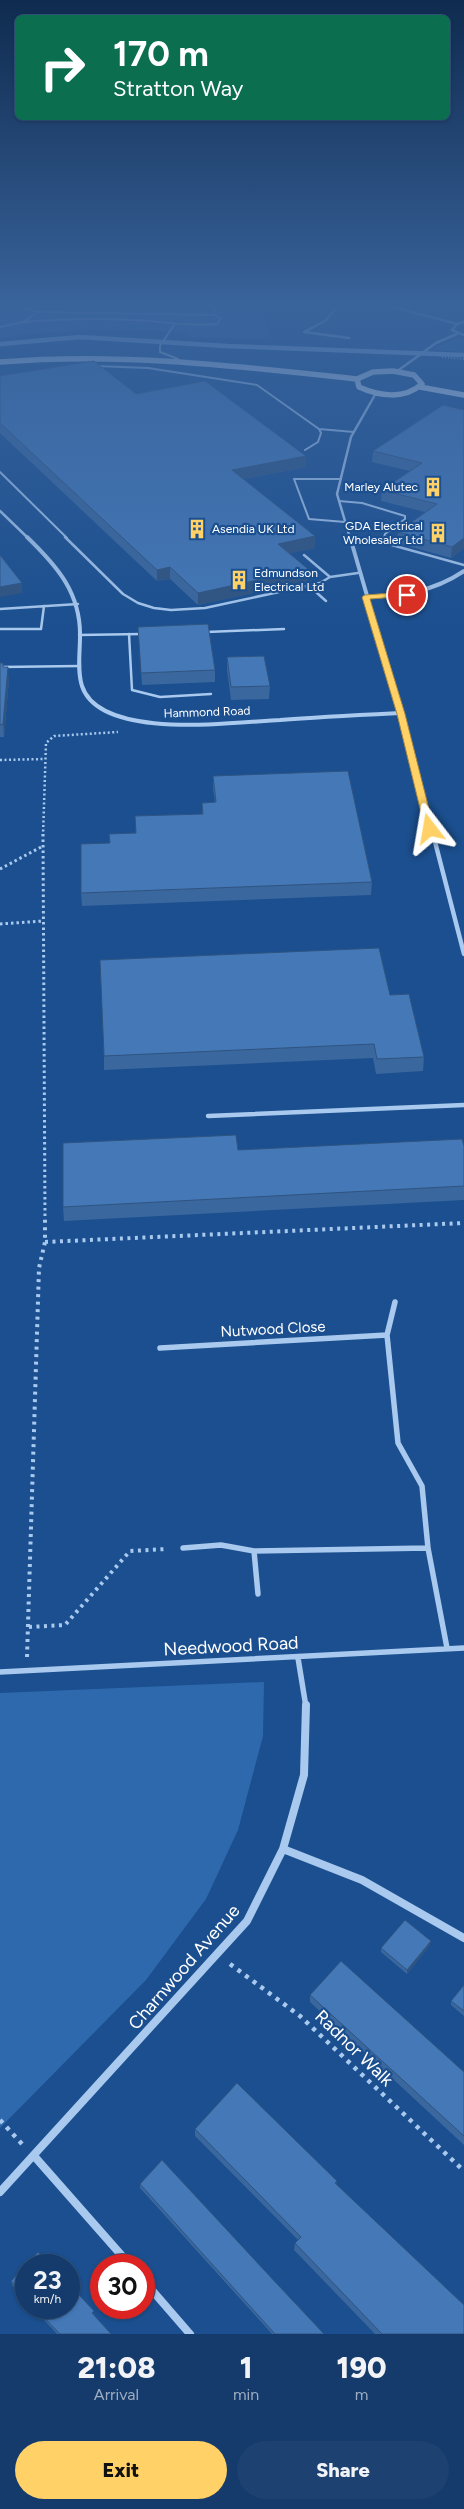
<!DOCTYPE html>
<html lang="en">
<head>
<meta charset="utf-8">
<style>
  :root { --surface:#143b6b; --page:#1d4271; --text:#f1f3f6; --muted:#9dadc1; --line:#33557e; --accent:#ffd166 }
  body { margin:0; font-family:Figtree,sans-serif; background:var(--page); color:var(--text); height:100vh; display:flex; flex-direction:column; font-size:19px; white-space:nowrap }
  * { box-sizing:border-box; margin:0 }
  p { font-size:16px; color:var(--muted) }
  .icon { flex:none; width:28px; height:28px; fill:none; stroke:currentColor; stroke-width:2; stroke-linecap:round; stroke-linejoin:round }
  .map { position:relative; height:2334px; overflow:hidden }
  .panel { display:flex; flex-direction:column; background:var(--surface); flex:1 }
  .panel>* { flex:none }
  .guide { position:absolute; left:15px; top:15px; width:435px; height:105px; border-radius:8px; box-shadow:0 1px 4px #0004,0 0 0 1px var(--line); background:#0b6e4f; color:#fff; overflow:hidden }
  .speed { position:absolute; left:15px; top:2254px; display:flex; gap:10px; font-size:25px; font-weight:700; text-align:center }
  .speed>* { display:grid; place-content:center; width:65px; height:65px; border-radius:50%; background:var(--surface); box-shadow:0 1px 4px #0004,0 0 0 1px var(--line); line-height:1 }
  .speed small { font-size:12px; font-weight:400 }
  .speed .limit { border:8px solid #d22; background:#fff; color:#111 }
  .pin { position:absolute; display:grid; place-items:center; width:42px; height:42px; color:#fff; margin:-21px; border:2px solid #fff; border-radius:50%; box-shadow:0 1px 5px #0007 }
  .me { position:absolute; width:55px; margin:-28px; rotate:346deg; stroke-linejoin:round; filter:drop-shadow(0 0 4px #0008) }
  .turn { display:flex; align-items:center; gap:18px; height:105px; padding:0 15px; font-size:22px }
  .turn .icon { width:65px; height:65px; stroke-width:2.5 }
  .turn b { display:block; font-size:35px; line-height:42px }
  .eta { display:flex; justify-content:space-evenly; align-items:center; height:85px; text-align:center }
  .eta b { font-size:30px; font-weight:800; line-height:35px }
  .cta { display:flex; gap:10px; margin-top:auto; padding:10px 15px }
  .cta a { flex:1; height:58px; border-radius:30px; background:var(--accent); color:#111; font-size:20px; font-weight:800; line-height:58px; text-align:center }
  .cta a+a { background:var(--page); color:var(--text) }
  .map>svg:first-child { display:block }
  .green { fill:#2e69ad }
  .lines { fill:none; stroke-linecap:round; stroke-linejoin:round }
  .stream { stroke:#9cc4f0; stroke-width:4.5 }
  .path-far4 { stroke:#a9c9ee; stroke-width:2; stroke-dasharray:1 2; stroke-linecap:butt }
  .path-far3 { stroke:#a9c9ee; stroke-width:2.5; stroke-dasharray:2 2.5; stroke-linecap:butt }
  .path-far2 { stroke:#a9c9ee; stroke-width:3; stroke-dasharray:2.5 3; stroke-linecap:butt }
  .path-far1 { stroke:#a9c9ee; stroke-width:4; stroke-dasharray:3 4.5; stroke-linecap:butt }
  .path { stroke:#a9c9ee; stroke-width:4.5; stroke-dasharray:4 5.5; stroke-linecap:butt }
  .lane-far1 { stroke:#a9c9ee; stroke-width:2 }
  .lane { stroke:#a9c9ee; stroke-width:2.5 }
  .street-far4 { stroke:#a9c9ee; stroke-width:2.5 }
  .street-far3 { stroke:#a9c9ee; stroke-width:4 }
  .street-far2 { stroke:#a9c9ee; stroke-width:4.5 }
  .street-far1 { stroke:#a9c9ee; stroke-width:5.5 }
  .street { stroke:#a9c9ee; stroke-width:8 }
  .secondary { stroke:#d6e6fa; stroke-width:5.5 }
  .wall { fill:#3a679d }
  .shaded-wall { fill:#305480 }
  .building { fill:#4478b7; stroke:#305480 }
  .route { fill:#ffd166; stroke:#a68842 }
  .labels { text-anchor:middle; stroke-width:4.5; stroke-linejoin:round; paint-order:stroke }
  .far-poi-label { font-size:12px; fill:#fff; stroke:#1b4f8f; text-anchor:end }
  .far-street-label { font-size:12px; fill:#fff; stroke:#1b4f8f }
  .street-label { font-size:15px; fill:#fff; stroke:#1b4f8f }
  .near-street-label { font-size:18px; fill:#fff; stroke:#1b4f8f }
</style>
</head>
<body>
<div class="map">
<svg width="464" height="2334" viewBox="0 0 464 2334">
  <rect width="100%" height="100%" fill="#1b4f8f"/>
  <path class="green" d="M0 306H260L270 336 263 339 192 337 184 334 185 332C124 329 61 328 0 338Z
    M456 338H464V352L432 350Z
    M264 1682 263 1736 238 1830 206 1899 146 1980 0 2128V1693Z"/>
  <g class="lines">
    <path class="stream" d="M0 344 80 337 227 346 464 355"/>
    <path class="path-far4" d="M442 357 464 359"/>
    <path class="path-far3" d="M0 760 44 759
      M43 836 46 743 54 736 118 732"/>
    <path class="path-far2" d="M43 834 45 1217
      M0 869 43 846
      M0 924 43 921"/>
    <path class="path-far1" d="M45 1242 464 1223
      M29 1627 65 1625 130 1551 167 1549
      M27 1657 39 1268 45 1242V1216"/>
    <path class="path" d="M230 1964 300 2016 464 2171
      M0 2120 22 2144"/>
    <path class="lane-far1" d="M17 306 38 312 215 315 221 319 217 324C188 327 161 321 132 320 95 318 59 319 23 322
      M209 306 213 307 215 315
      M174 325 160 346V352L178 359
      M0 327 23 322 38 312
      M96 366 148 368 257 385 319 429 354 432
      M305 450 318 442 321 433 319 429
      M0 472 67 538
      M341 479H294L309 519 345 522
      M339 501 362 503 405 516V519L385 534 384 538"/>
    <path class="lane" d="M65 537 123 594 138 603 154 608 171 610 205 608 320 583 330 577 358 573
      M384 537 383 541 388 544 464 565
      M304 555 330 577
      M308 585 326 601
      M0 609 78 604
      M0 629H41L44 606
      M206 632 284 629
      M129 634 132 690 160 697 211 694
      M79 635 142 634
      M0 667 80 666"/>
    <path class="street-far4" d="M338 306 325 321 304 332 349 338
      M389 306 457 324
      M464 322 457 324 452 330 464 335
      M396 372 436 343 457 334
      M0 511 28 538
      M350 538 337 494 351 437 376 393"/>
    <path class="street-far3" d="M27 537C57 566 81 593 80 637 80 652 77 671 82 686 100 741 235 722 280 720 320 717 361 715 401 713
      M350 537 401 713 433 836
      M365 597C401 596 433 592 464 571"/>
    <path class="street-far2" d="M433 834 464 954
      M208 1116 464 1105"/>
    <path class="street-far1" d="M387 1335 395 1302
      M160 1348 387 1335 398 1443 422 1486 428 1548
      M183 1548 221 1545 254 1551
      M258 1594 254 1551 428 1548 447 1648
      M298 1658 306 1707
      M0 1672 464 1648"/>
    <path class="street" d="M283 1849 362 1880 464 1938
      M35 2157 130 2265
      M0 2192 247 1921 283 1849 304 1775 306 1705
      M144 2281 190 2334"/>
    <path class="secondary" d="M0 362C120 352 238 366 357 379
      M393 371 414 375 422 384C404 400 379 396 359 387L357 379 373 372Z
      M420 387 464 395"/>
  </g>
  <path class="wall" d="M0 376 136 394 306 456V467L243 479 315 536V548L289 553 308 581 198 605 170 579 157 581 0 433Z
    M464 410V548L451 558 397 543 398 532 425 512 381 501 382 490 410 471 372 462 373 451Z
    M138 627 215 670V682L142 685Z
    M227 657 270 686 269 699 231 700 227 670Z
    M0 663 3 667 9 679 4 737H0Z
    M213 776 372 882 371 895 82 906 81 893 110 843 136 833 202 814V803L215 802 213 789Z
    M390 995 424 1057 423 1071 376 1074 373 1058 104 1070V1056Z
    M464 1146V1200L64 1221 63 1207 238 1150Z
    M430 1945 407 1974 381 1952V1948Z
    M464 1985V2016L451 2005V2001Z
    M310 1995 464 2072V2145L310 2002Z
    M195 2129 337 2181 336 2184 464 2334H375L294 2250 295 2243 298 2240 195 2136Z
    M140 2184 278 2285 324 2334H272L140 2188Z
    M26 2265V2300L12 2285 11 2281Z
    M33 2308H69L95 2314 94 2315 111 2334H57Z"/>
  <path class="shaded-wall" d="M306 456V467L232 481V470Z
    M315 536V548L278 556V544Z
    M464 538V548L451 558 452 547Z
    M170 567V579L157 581V570Z
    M308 569V581L198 605V593Z
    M22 583V593L0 597V587Z
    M8 667 9 679 4 737 3 724Z
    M431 1941 430 1945 407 1974V1970Z"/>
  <path class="building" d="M94 361 136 394 205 381 306 456 232 470 315 536 278 544 308 569 198 593 170 567 157 570 0 423V376Z
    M443 405 464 410V538L452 547 398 532 437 504 382 490 422 463 373 451Z
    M0 555 22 583 0 587Z
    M208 624 215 670 141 673 138 627Z
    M264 656 270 686 231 687 227 657Z
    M0 663H3V667H8L3 724 0 725Z
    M348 771 372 882 81 893V844L110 843 109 834 136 833 135 816 203 814 202 803 216 802 213 776Z
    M379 948 390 995 409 994 424 1057 377 1059 374 1044 104 1056 100 960Z
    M236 1135 238 1150 462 1139 464 1146V1186L63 1207V1143Z
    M405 1920 431 1941 407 1970 381 1948Z
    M341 1961 464 2072V2136L310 1995Z
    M464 1985V2011L451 2001Z
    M237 2083 337 2181 335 2183 464 2305V2334H382L295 2243 301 2237 195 2129Z
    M162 2160 278 2285 324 2334H275L140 2184Z
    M38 2252 50 2265H26V2298L11 2281Z
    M69 2284 94 2311 92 2313 111 2334H60L35 2308H69Z"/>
  <linearGradient id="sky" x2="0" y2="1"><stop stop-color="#0f2b4f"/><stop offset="0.48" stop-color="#39639b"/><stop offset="1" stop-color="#39639b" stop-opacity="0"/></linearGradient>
  <rect width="464" height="633" fill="url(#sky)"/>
  <path class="route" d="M407 592 410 595 409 596 370 599 405 714 434 829 430 831 425 829 397 714 362 597 365 595Z"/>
  <defs>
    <symbol id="building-bare" viewBox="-9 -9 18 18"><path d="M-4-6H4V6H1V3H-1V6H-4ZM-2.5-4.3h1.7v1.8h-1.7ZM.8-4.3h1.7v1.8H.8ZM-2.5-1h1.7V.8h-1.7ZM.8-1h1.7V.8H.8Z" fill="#ffd166" stroke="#1b4f8f" stroke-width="2.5" paint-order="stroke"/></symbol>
  </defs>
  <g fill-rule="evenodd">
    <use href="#building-bare" x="419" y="473" width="28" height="28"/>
    <use href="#building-bare" x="183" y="515" width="28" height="28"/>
    <use href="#building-bare" x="424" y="519" width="28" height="28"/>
    <use href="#building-bare" x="225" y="566" width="28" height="28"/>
  </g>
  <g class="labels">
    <g class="far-poi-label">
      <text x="418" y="491">Marley Alutec</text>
      <text x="423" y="530">GDA Electrical<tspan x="423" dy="14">Wholesaler Ltd</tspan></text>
      <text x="212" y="533" text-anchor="start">Asendia UK Ltd</text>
      <text x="254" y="577" text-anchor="start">Edmundson<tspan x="254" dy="14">Electrical Ltd</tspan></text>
    </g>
    <g class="far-street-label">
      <text transform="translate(207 712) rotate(-2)" y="4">Hammond Road</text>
    </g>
    <g class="street-label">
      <text transform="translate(273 1329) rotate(-3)" y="5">Nutwood Close</text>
    </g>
    <g class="near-street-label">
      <text transform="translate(231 1646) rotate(-3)" y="6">Needwood Road</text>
      <text transform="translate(184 1967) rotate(-49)" y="6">Charnwood Avenue</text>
      <text transform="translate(354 2048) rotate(44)" y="6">Radnor Walk</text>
    </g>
  </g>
</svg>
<div class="speed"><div>23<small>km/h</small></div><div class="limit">30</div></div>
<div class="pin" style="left:407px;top:595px;background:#d93025"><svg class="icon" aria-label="arrive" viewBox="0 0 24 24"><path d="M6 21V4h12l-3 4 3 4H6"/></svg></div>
<svg class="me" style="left:430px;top:829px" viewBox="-20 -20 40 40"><path d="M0-17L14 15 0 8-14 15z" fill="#ffd166" stroke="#fff" stroke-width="4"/></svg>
<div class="guide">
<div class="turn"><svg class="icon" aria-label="right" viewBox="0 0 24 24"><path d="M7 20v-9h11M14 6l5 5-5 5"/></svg><div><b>170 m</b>Stratton Way</div></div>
</div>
</div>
<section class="panel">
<div class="eta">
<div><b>21:08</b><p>Arrival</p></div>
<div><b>1</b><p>min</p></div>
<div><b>190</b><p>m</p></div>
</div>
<div class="cta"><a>Exit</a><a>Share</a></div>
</section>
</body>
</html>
